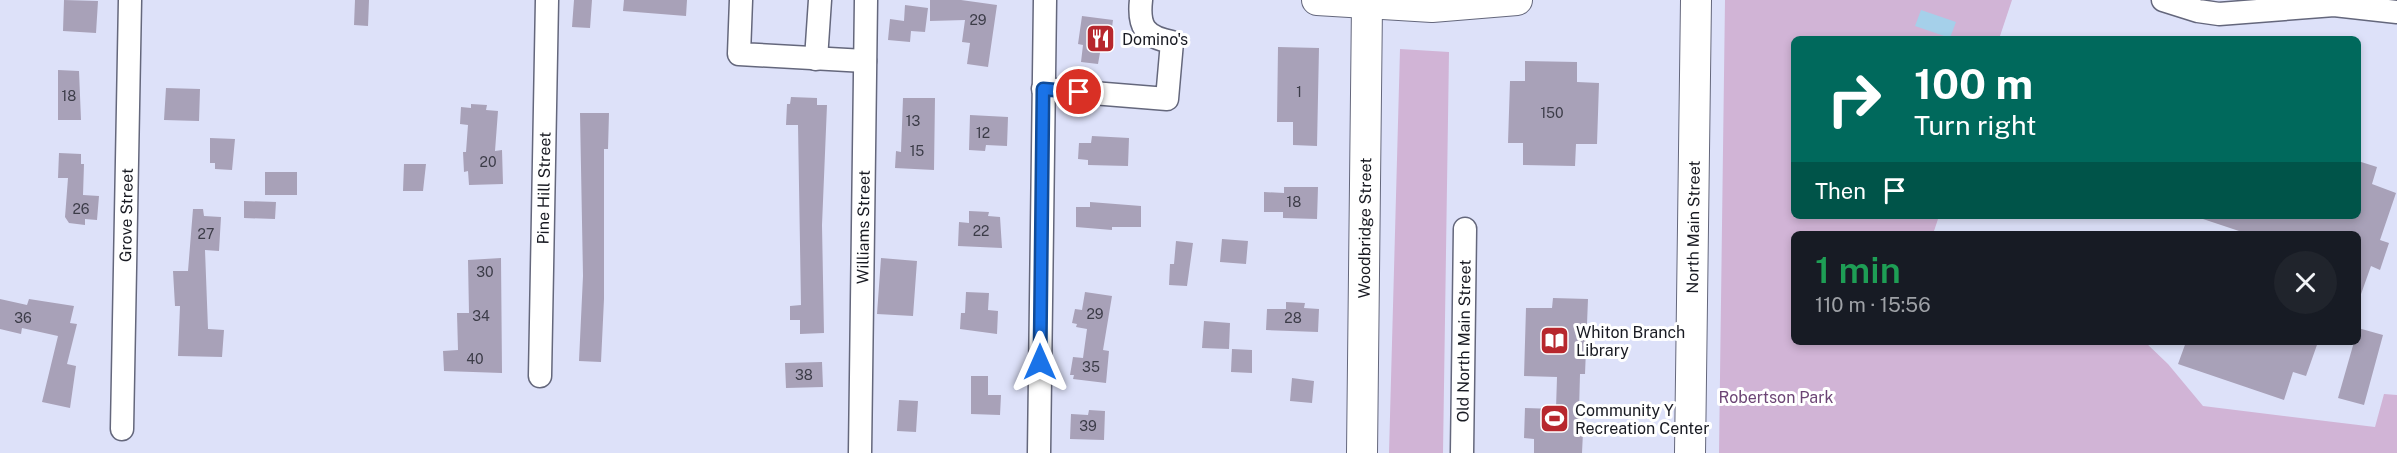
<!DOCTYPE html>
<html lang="en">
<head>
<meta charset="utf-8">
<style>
  :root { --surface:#171b24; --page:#20242c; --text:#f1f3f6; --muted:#9ea1a6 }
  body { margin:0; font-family:"Public Sans",sans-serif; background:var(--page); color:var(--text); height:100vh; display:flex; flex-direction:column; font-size:22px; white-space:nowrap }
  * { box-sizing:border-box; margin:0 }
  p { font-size:20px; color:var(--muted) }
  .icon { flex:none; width:33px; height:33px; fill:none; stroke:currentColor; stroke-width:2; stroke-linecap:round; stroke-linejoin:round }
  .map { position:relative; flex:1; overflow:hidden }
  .details { position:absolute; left:1791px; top:231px; width:570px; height:114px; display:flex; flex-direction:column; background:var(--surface); border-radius:9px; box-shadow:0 3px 9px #0003 }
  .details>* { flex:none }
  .top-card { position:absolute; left:1791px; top:36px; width:570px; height:183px; border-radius:9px; box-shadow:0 3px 9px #0003; background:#00695c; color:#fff; overflow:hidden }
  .pin { position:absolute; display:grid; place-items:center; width:51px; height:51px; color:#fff; margin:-26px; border:3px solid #fff; border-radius:50%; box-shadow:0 2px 6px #0007 }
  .me { position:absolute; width:66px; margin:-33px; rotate:0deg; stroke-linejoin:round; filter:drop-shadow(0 0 4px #0008) }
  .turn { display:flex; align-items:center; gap:21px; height:126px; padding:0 24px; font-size:27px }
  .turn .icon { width:78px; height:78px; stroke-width:2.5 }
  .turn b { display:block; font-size:42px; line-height:51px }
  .then { display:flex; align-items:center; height:57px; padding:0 24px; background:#0003; gap:12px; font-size:22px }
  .round { display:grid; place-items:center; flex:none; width:63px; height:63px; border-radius:32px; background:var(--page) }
  .head { display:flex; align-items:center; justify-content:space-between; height:102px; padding:0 24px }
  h1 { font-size:36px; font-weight:600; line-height:45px; color:#1e9e55 }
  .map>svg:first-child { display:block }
  .green { fill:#d1b4d6 }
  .water { fill:#a5d0ea }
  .building { fill:#a8a1b8 }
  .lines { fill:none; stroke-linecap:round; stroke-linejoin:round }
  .minor-casing { stroke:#64677c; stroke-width:25 }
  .major-casing { stroke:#64677c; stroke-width:32 }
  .minor { stroke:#fff; stroke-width:22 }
  .major { stroke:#fff; stroke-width:30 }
  .route-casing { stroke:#114b97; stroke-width:15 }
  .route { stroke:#1a73e8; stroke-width:10 }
  .labels { text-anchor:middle; stroke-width:6; stroke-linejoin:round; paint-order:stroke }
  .number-label { font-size:14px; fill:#3c3c48 }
  .poi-label { font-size:16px; fill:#181a22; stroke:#fff; text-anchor:start }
  .street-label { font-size:16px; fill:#181a22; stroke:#fff }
  .park-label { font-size:16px; fill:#6c4575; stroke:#fff }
</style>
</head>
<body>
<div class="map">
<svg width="2397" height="453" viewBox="0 0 2397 453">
  <rect width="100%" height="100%" fill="#dde1f9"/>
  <path class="green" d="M1725 0H2012L1999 39H1794V216H1939L1933 234H1794V342H2145L2168 364 2203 406 2375 427 2384 394 2397 395V453H1719Z
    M1400 49 1449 52 1443 453H1389Z"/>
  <path class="water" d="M1921 10 1956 22 1950 38 1915 26Z"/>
  <path class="building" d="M64 0 98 1 96 33 63 31Z
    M355 0H369L368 26 354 25Z
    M574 0H592L590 28 572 27Z
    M624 0H687L686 16 623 11Z
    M930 0H961L997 5 988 67 967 64 970 43 962 42 965 20 930 21Z
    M905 5 928 8 925 32 911 31 910 42 888 40 890 19 904 21Z
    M1082 16 1113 20 1109 49 1101 47 1098 64 1081 62 1083 45 1078 44Z
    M1278 47 1319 48 1317 146 1293 145V122H1277Z
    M1525 61 1577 62V82L1599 83 1597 144H1576L1575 166 1523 165V143H1508L1510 81H1525Z
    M58 70 79 71 81 120H58Z
    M166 88 200 89 199 121 164 120Z
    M791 97 817 98V105H827L822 225 824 333 800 334V320H790V306L801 305 798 125H786L787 104H790Z
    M903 98H935L934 170 895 168 896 151 901 152Z
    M471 104 487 105 486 110 498 111 495 151 502 150 503 184 469 185 468 171 464 172 463 152H466L468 125 460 124 461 107 471 108Z
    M580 113H609L608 149H604V299L601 362 579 361 583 276Z
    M970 115 1008 117 1007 146 986 145 985 151 969 150Z
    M1092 136 1129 138 1128 166 1088 165V160L1078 159 1079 143H1091Z
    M210 138 235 139 232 170 215 169V163H210Z
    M59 153 81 154V164H84L83 195 99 196 97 220 85 219V225L69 223 65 217 68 178H58Z
    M2358 161 2377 167 2372 184 2396 193 2380 240 2389 243 2380 270 2371 266 2360 297 2358 234H2238L2239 231 2203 219V216H2358Z
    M404 164H426L423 191H403Z
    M265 172H297V195H265Z
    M1284 187H1318L1317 219 1283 218V212H1264V192L1284 193Z
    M244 201 276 202 275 219 244 218Z
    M1090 202 1141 206V227H1112V230L1076 227V207H1090Z
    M193 209H203L204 216 221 217 219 251 205 250 208 329 224 330 222 357 178 356 180 306H175L173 271H188Z
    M969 211 989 212 988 216 1000 217 1002 248 958 246 959 222 969 223Z
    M1222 239 1248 241 1246 264 1220 262Z
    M1176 241 1193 243 1187 286 1169 285 1170 264H1174Z
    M501 258 502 373 444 371 443 351 458 350 457 313H469L468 260Z
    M881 258 917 261 913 316 877 314Z
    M966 292 989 293 988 310 998 311 997 334 960 329 961 313H965Z
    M1085 292 1112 296 1103 350 1109 351 1106 383 1073 379 1074 375H1070L1073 357 1083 358 1087 329 1076 327 1077 324 1072 323 1075 309 1082 310Z
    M1553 298 1588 299 1585 374H1580L1579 411H1584L1582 453H1534V439L1524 438 1525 408 1556 409 1557 377 1524 376 1526 308H1552Z
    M0 299 27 305 29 299 74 306 70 323 77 324 67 364 76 366 70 408 42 402 58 336 22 328 21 334 0 329Z
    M1286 302 1305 303 1304 308 1319 309 1318 332 1266 330 1267 309H1286Z
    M1204 321 1230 323 1229 349 1202 348Z
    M2358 328 2383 335 2364 405 2338 398 2354 342H2358Z
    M2186 342H2318L2306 376 2293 372 2284 400 2178 364Z
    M1232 349 1252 350V373L1231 372Z
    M822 362 823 387 786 388 785 363Z
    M971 376H988V395H1001L1000 415 971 414Z
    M1292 378 1314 381 1312 403 1290 401Z
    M899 400 918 401 916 432 897 431Z
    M1089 410 1105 411 1104 440 1070 439 1071 414 1088 415Z"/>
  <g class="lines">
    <defs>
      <g id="minor">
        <path d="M741 0 739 54 865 61"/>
        <path d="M2163 0 2198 11 2219 14 2334 5 2397 12"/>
        <path d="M816 59 820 0"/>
        <path d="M1043 89 1167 99 1172 42C1145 37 1138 27 1141 0"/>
        <path id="s1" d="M540 376 547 0"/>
        <path id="s2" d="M122 429 130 0"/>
        <path id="s3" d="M860 453 866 0"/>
        <path d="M1039 453 1045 0"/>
        <path id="s4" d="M1462 453 1465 229"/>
      </g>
      <g id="major">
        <path d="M1317 0 1432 7 1517 0"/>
        <path id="s5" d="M1362 453 1367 4"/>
        <path id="s6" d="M1690 453 1696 0"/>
      </g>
    </defs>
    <use href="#minor" class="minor-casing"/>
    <use href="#major" class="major-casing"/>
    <use href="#minor" class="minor"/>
    <use href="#major" class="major"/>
  </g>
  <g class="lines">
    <defs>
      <path id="route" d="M1040 362 1043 89 1079 92"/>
    </defs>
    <use href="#route" class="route-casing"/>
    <use href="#route" class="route"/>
  </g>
  <defs>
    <symbol id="restaurant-square" viewBox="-11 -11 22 22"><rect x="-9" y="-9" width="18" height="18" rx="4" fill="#b7272d" stroke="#fff"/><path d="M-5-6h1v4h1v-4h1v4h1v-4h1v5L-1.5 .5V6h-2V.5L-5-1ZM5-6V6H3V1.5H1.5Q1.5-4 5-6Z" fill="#fff"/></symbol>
    <symbol id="library-square" viewBox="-11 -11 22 22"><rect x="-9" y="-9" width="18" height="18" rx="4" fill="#b7272d" stroke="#fff"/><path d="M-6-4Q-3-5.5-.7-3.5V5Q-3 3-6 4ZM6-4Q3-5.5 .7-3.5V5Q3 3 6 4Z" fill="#fff"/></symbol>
    <symbol id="stadium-square" viewBox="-11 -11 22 22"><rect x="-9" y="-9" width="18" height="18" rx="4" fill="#b7272d" stroke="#fff"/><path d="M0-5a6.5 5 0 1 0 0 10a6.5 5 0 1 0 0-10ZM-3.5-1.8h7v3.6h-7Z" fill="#fff"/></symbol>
  </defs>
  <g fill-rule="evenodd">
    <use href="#restaurant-square" x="1084" y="22" width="33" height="33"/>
    <use href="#library-square" x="1538" y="324" width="33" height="33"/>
    <use href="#stadium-square" x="1538" y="402" width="33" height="33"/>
  </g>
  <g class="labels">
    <g class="number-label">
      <text x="978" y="25">29</text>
      <text x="1299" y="97">1</text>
      <text x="69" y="101">18</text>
      <text x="1552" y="118">150</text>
      <text x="913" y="126">13</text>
      <text x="983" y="138">12</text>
      <text x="917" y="156">15</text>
      <text x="488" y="167">20</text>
      <text x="1294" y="207">18</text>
      <text x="81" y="214">26</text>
      <text x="981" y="236">22</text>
      <text x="206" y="239">27</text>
      <text x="485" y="277">30</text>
      <text x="1095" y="319">29</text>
      <text x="481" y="321">34</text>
      <text x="23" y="323">36</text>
      <text x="1293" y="323">28</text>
      <text x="475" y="364">40</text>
      <text x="1091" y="372">35</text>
      <text x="804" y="380">38</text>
      <text x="1088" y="431">39</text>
    </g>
    <g class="poi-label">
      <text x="1122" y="45">Domino's</text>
      <text x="1576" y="338">Whiton Branch<tspan x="1576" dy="18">Library</tspan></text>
      <text x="1575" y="416">Community Y<tspan x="1575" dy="18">Recreation Center</tspan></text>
    </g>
    <g class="street-label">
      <text dy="6" stroke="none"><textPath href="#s1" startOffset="188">Pine Hill Street</textPath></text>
      <text dy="6" stroke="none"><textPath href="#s2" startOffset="214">Grove Street</textPath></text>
      <text dy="6" stroke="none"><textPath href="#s3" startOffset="226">Williams Street</textPath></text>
      <text dy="6" stroke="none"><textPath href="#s6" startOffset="226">North Main Street</textPath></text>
      <text dy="6" stroke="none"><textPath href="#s5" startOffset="225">Woodbridge Street</textPath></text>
      <text dy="6" stroke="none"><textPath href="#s4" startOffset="112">Old North Main Street</textPath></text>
    </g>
    <g class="park-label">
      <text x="1776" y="403">Robertson Park</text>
    </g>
  </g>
</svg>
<div class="pin" style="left:1079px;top:92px;background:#d93025"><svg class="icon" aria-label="arrive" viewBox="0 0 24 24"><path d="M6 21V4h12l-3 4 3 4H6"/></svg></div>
<svg class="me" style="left:1040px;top:362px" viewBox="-20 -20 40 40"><path d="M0-17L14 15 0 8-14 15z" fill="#1a73e8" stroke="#fff" stroke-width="4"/></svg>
<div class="top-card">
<div class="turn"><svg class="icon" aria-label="right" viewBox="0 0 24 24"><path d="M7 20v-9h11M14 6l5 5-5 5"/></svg><div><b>100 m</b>Turn right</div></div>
<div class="then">Then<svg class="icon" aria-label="arrive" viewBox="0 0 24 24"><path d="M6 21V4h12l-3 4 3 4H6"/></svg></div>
</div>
<section class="details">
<div class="head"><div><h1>1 min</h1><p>110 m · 15:56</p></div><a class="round"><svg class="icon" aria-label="close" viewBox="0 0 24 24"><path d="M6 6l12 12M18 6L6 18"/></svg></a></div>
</section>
</div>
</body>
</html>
